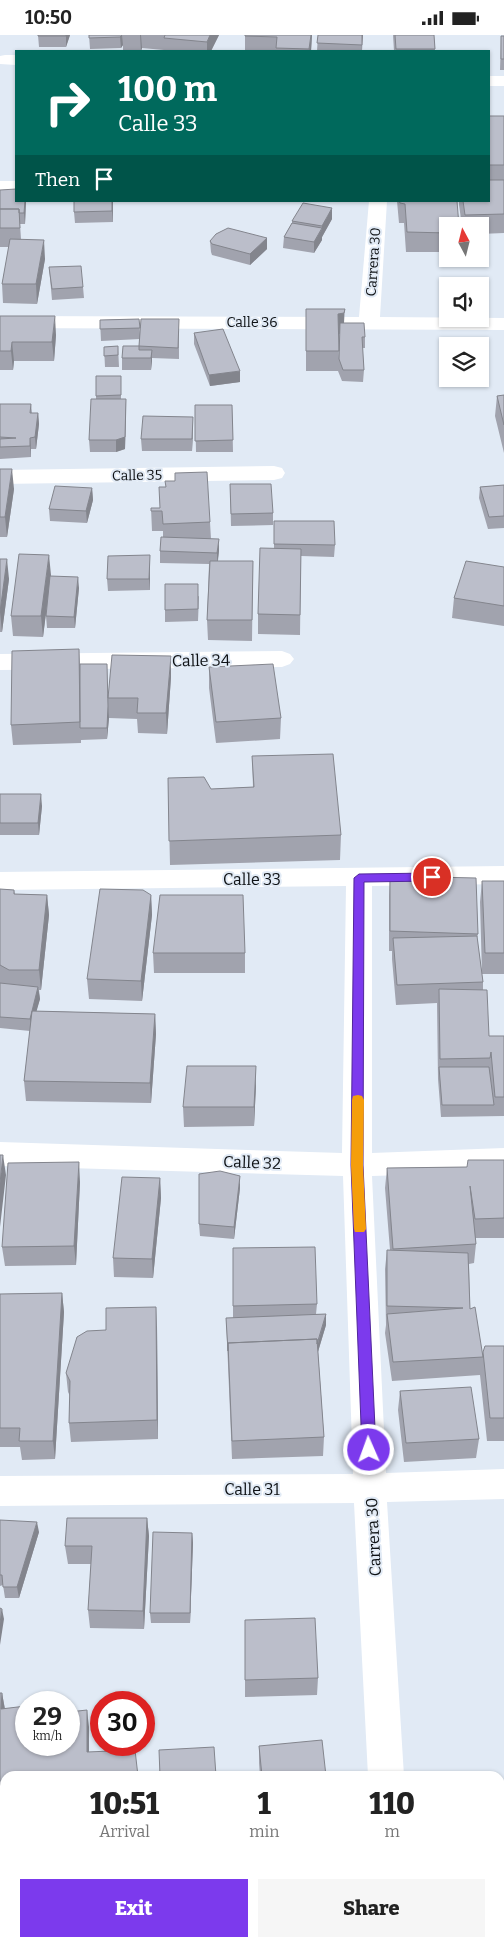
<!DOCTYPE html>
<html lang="en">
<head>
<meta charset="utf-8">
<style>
  :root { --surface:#fff; --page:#f6f6f6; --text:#222; --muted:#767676; --accent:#7c3aed }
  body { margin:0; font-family:Bitter,serif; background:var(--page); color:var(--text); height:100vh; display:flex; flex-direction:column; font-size:19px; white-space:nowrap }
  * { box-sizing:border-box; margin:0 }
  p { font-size:16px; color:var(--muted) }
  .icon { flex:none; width:28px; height:28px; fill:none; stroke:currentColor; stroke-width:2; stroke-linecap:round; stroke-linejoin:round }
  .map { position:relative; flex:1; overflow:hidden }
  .drawer { position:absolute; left:0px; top:1736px; width:505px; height:176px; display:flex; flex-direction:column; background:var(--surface); border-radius:15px 15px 0 0; box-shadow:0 1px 4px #0004 }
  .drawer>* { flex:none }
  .hud { position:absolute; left:15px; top:15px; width:475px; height:152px; border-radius:0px; box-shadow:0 1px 4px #0004; background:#00695c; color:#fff; overflow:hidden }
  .needle { width:32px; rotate:353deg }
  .tools { position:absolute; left:439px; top:182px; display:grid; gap:10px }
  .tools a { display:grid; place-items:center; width:50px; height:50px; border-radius:0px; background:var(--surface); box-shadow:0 1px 4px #0004; font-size:25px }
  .speed { position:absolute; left:15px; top:1656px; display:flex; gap:10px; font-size:25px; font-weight:700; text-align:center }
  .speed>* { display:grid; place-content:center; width:65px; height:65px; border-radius:50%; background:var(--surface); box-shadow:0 1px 4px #0004; line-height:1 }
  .speed small { font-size:12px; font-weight:400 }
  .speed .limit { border:8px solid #d22; background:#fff; color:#111 }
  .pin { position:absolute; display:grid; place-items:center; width:42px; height:42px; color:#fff; margin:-21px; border:2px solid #fff; border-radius:50%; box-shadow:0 1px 5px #0007 }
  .me { position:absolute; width:55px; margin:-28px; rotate:358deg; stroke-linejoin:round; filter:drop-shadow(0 0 4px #0008) }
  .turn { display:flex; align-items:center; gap:18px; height:105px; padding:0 20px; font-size:22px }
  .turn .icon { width:65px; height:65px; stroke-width:2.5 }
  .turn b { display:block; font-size:35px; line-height:42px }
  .then { display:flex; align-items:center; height:48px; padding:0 20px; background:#0003; gap:10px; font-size:19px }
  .eta { display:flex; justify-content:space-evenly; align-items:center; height:85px; text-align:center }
  .eta b { font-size:30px; font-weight:800; line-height:35px }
  .button { display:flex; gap:10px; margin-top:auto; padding:10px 20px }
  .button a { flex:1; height:58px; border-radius:0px; background:var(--accent); color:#fff; font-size:20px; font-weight:800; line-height:58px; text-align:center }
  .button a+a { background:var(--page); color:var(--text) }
  .status { display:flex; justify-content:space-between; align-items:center; height:35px; padding:0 25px; background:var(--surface); direction:ltr }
  .status svg { height:14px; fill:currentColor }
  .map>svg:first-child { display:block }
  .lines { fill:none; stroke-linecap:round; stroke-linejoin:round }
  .street { fill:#fff; fill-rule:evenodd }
  .wall { fill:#a1a3ae; fill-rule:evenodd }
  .shaded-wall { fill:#83858d }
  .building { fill:#bbbeca; stroke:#83858d }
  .route { fill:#7c3aed; stroke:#51269a }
  .slow { fill:#f59e0b }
  .labels { text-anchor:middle; stroke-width:4; stroke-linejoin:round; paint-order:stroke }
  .far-street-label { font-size:14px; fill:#0e1114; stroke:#e1eaf5 }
  .street-label { font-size:16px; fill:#0e1114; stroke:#e1eaf5 }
</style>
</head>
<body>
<div class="status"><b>10:50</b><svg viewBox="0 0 49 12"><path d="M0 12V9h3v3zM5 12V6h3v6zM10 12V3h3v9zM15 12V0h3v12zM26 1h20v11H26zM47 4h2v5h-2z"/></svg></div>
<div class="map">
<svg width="504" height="1912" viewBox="0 0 504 1912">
  <rect width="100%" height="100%" fill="#e1eaf5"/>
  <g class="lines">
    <path class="street" d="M5 20H16V30L0 29V21Z
      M489 41H504V51H489Z
      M0 146H16V158H0Z
      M369 166H387L380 282 504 283V295L0 293V281L359 282Z
      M274 431 282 433 285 438 282 443 274 445 0 449V435Z
      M282 616 290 619 294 624 290 629 282 632 0 635V619Z
      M504 831V849L372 851V1118L504 1113V1137L372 1141 386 1438 504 1434V1464L387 1467 404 1741H368L354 1468 0 1471V1441L353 1439 343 1141 0 1131V1107L342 1118 346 851 0 855V837Z
      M0 1879H5V1908H20L18 1911 0 1912Z
      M500 1883H504V1912H485L483 1908H500Z
      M376 1908H414V1912H376Z"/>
  </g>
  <path class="wall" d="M38 0H70L66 12H39Z
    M89 0H219L211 16H164V15L142 13 141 16 123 15V10L121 13 90 14Z
    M245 0H312L311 16H245Z
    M318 0H363L362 16H317Z
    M393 0H434L435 16H394Z
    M501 1H504V35H500Z
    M489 81H504V198L480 199V191H462L459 170V166H489Z
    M0 155 16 166H26L25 189H20L21 204 45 224 37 269 3 268 2 249 9 212H0Z
    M113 166V187L75 188 74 177Z
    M397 166H457L448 191V217H406L404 188H399Z
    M332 184 322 202V205L314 218 283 213 284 202 292 188V186Z
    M267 203V214L250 230 212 220 211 217 210 206Z
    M49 232 83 252 84 263 52 265Z
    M306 274H345L344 288 365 302V313H362L364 335 363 347 342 346 338 336H306ZM338 299H340L339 324Z
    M0 281 56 300 54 326H14L13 335H0Z
    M139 284 140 300 179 296V324L152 323 151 335H122V323L139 311 140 304 101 306 100 285Z
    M194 298 240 347 210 351 194 309Z
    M118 311 119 332H105L104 312Z
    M121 352V364L126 376 125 414 116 417H90L89 405 96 364V361Z
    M504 360V418L495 381 497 361Z
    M0 369H31L32 378H38L39 389 36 414H31V422L0 424Z
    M195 370H232L233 417H196Z
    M193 393 192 416H142L141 404Z
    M0 434 14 454 7 502H0Z
    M230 449 273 478V490L231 491Z
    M504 450V493L488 494 479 463 480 452Z
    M92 453 93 465 87 488 50 486 49 474Z
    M151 473 210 487 211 504 219 516 218 526H253L252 606 208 605 207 585 209 529 160 528V516L163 502V496H152Z
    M274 486 335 510 334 522 301 521 300 600 258 599V579L274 513Z
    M0 524 9 544 2 597H0Z
    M150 532V555L108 556 107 544Z
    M504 532V591L452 583 454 563Z
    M51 540 50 541 79 553 75 593H47L46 581 49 551 43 602 13 601 11 581Z
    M199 561 198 586 165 587V575Z
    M79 614 80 629 108 660 171 642 167 699 138 698 137 684 109 683 107 704 81 705V708L13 710 11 690Z
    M209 632 281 683 280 704 216 708 209 653Z
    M252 721 341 800 340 825 170 830 168 743 211 754 253 752Z
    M0 759 42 771 39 800H0Z
    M390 841 478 899 477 903 483 947V955L489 1001H504V1081L441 1082 438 1044 437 968 396 970 392 924V916H389V861Z
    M482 846H504V939H482L480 867Z
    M0 854 14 855 15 859 47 860 49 880 41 955H39L40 964 36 976 155 979 156 999 151 1068 26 1066 24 1046 30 996 0 993Z
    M151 860 152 880 142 966 89 964 87 944Z
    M153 918H245V938H154Z
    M256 1050 254 1091 184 1092 183 1072Z
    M504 1125V1203H475L476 1209 474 1228 469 1229 470 1274 483 1322 485 1311H504V1406H487L480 1340 392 1346 385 1298 386 1290 385 1234 387 1215H390L385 1153 387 1133 467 1132Z
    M160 1143 161 1163 153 1243 114 1242 113 1223Z
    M80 1147 76 1230 5 1231 2 1212Z
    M240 1153 234 1204 200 1201 199 1189Z
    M233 1213 317 1269 316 1279H326V1290L318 1317 324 1402 323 1421 232 1424 226 1283H233Z
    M62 1258 64 1277 55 1424 22 1425 20 1412H0V1259Z
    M157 1291 158 1404 71 1407 69 1388 70 1361 68 1357 66 1338 106 1295Z
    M400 1356 479 1404 476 1423 404 1427 398 1375Z
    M147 1483 149 1501 144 1594 90 1593 88 1575 91 1529H68L65 1511Z
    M0 1485 39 1497 19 1563H5L3 1550 0 1551Z
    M192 1498 193 1508 190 1588H151L150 1578Z
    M245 1585 318 1643 317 1660 245 1662Z
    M0 1658H2L5 1674 26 1710 89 1692 5 1741V1853H0Z
    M259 1711 326 1741H260L259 1728Z"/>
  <path class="shaded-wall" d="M66 0H70L66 12Z
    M122 0 123 10 121 13 120 2Z
    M140 0H141L142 13 141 16Z
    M210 0H219L211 16H207V7Z
    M311 0H312L311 16H309Z
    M362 0H363L361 16Z
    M25 166H26L25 189 24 178Z
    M112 166H113V187L112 176Z
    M332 173V184L322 202V205L314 218V207L322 194V191Z
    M267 203V214L250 230V219Z
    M44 205 45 224 37 269 36 249Z
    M344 278V298L337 299 338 279Z
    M55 281 56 300 54 326 52 307Z
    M12 307 14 326 13 335 11 316Z
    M152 315V326L151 335V323Z
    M240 336V347L210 351 209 340Z
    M126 364V376L125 414 116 417V405Z
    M38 378 39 389 36 414 35 402Z
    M193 382V393L192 416V404Z
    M30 403 31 414V422L30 411Z
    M12 434 14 454 7 502 5 482Z
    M92 453 93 465 87 488 86 476Z
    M219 504V516L217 530V518Z
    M49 520 51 540 43 602 41 581Z
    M150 520V555L149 544Z
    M7 524 9 544 2 597 0 577Z
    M78 542 79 553 75 593 74 582Z
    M171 621V642L167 699 166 678Z
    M108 671 109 683 107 704V693Z
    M41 759 42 771 39 800 38 788Z
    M47 860 49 880 41 955 39 935Z
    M151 860 152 880 142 966 141 946Z
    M38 952 40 964 31 996 30 984Z
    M155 979 156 999 151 1068 150 1048Z
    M256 1031V1050L254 1091V1072Z
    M3 1120 6 1140 0 1192V1148Z
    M79 1127 80 1147 76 1230 74 1211Z
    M240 1141V1153L234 1204V1192Z
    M160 1143 161 1163 153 1243 152 1224Z
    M62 1258 64 1277 55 1424 53 1406Z
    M156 1272 157 1291 158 1404 157 1385Z
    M326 1279V1290L316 1323 317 1312Z
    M147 1483 149 1501 144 1594 143 1576Z
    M37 1487 39 1497 19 1563 17 1552Z
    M192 1498 193 1508 190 1588V1578Z
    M2 1574 4 1584 0 1610V1588Z
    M2 1658 5 1675 1 1674Z
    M87 1675 89 1692V1733L87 1717Z"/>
  <path class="building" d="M38 0H66V1H38Z
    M89 0H122L120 2 89 3Z
    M165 0H210L207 7 164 3Z
    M245 0H311L309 14 276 13 277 2 245 1Z
    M318 0H362V10L317 8Z
    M395 0H434L435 14H396Z
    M501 1H504V24H501Z
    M489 81H504V130H489Z
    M489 145H504V179L465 180 463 166H489Z
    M16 154V166H25L24 178H19V174H0V155Z
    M74 166H112V176L74 177Z
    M399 166H457L459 191H448V198L407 197 405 169 400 168Z
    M303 168 332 173 322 191 292 186Z
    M0 174H19L20 193H0Z
    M292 188 322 193 314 207 284 202Z
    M228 193 267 203 250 219 212 209 210 206 216 199Z
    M10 204 44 205 36 249H2Z
    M81 231 83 252 52 254 49 232Z
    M306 274H345L344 278 338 279 339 316H306Z
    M0 281H55L52 307H12L11 316H0Z
    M139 284 140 293 100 294V285Z
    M141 284H179L178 313 139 311V315H152L151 323H122L123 311H139Z
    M340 288H364L365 302H362L364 335H343L339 324Z
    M223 294 240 336 209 340 194 298Z
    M118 311V320L104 321V312Z
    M96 341H121V360L96 361Z
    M504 360V390L497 361Z
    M91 364H126L125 402 116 405H89Z
    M0 369H31L30 378H38L35 402 30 403V411L0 412V404L16 403 0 402Z
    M195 370H232L233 405 195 406Z
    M143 381 193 382 192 404H141Z
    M0 434H12L5 482H0Z
    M207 437 210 487 163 489 162 476H151V473H160L159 452H166L165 446H175V438Z
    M230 449H271L273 478 231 479Z
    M504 450V481L489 482 480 452Z
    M55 451 92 453 86 476 49 474Z
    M274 486H334L335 510 274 509Z
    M161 502 219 504 217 518 160 516Z
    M260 513 301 514 300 580 258 579Z
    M19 519 49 520 41 581H11Z
    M150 520 149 544H107L108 521Z
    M0 524H7L0 577Z
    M210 526H253L252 585H207Z
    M466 526 504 532V571L454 563Z
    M50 541 78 542 74 582 46 581Z
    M165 549H198V574L165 575Z
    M79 614 80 687 11 690 12 616Z
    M112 620 171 621 166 678H137L138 663H108Z
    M80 629H107L108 671 107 693H80Z
    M273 629 281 683 216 687 209 632Z
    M333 719 341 800 169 806 168 743 204 742 211 754 254 752 252 721Z
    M0 759H41L38 788H0Z
    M390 841 476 843 478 899 390 896Z
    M482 846H504V918H485Z
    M0 854 14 855V859L47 860 39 935H9L0 930Z
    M100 854 143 855 151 860 141 946 87 944Z
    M160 860H243L245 918H153Z
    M477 901 483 947 397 950 393 903Z
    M0 948 38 952 30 984 0 982Z
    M439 954 487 955 489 1001H504V1062H495L491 1017 490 1023 440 1024Z
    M32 976 155 979 150 1048 24 1046Z
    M187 1031H256L254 1072H183Z
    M439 1032H489L494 1070H442Z
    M0 1120H3L0 1148Z
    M468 1125H504V1183L475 1184 470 1151 476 1209 393 1214 387 1133 467 1132Z
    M79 1127 74 1211 2 1212 8 1128Z
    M220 1136 240 1141 234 1192 199 1189V1139Z
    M122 1142 160 1143 152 1224 113 1223Z
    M315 1212 317 1269 233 1271V1213Z
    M387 1215 468 1218 470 1274 475 1272 483 1322 393 1327 387 1279 463 1273 387 1271Z
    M62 1258 53 1406H19L20 1393H0V1259Z
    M156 1272 157 1385 69 1388 70 1346 66 1338 77 1302 87 1296 106 1295V1273Z
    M326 1279 317 1309V1304L228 1308V1316L226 1283Z
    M317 1304 324 1402 232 1406 228 1308Z
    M485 1311H504V1383H490L483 1317Z
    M471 1352 479 1404 406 1408 400 1356Z
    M67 1483H147L143 1576 88 1575 92 1511H65Z
    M0 1485 37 1487 17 1552H3L2 1540H0Z
    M153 1497 192 1498 190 1578H150Z
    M0 1573 2 1574 0 1588Z
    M315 1583 318 1643 245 1645V1585Z
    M0 1658H2L1 1674 26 1671V1710H69V1677L87 1675V1717L135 1715 138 1741H5V1837H0Z
    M322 1705 326 1741H262L259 1711Z
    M214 1712 216 1741H160L159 1715Z"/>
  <path class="route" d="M432 838 437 842 432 846 364 847 363 1130 376 1415 374 1419 369 1421 364 1419 362 1415 351 1130 354 843 359 839Z"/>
  <path class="slow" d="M358 1060 362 1061 364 1065 363 1130 366 1194 364 1197H355L354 1194 351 1130 352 1065 353 1061Z"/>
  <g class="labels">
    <g class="far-street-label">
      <text transform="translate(373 227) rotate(-86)" y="5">Carrera 30</text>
      <text x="252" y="292">Calle 36</text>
      <text transform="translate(137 440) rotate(-1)" y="5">Calle 35</text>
    </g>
    <g class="street-label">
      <text transform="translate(201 625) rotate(-1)" y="6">Calle 34</text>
      <text x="252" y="850">Calle 33</text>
      <text transform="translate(252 1127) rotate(2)" y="6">Calle 32</text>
      <text x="252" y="1460">Calle 31</text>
      <text transform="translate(373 1502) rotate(-93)" y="6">Carrera 30</text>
    </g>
  </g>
</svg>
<div class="tools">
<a><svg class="needle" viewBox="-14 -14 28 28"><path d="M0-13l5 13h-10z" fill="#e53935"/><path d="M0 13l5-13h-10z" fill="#767676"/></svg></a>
<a><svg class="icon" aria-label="sound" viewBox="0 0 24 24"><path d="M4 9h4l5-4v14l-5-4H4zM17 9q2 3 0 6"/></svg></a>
<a><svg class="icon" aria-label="layers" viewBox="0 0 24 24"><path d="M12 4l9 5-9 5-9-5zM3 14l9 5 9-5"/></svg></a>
</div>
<div class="speed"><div>29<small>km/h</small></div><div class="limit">30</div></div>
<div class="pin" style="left:432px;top:842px;background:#d93025"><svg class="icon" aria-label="arrive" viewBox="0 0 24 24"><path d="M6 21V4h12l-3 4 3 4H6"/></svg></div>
<svg class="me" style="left:369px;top:1415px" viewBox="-20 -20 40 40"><circle r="17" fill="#7c3aed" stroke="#fff" stroke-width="3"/><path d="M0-11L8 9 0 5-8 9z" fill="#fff"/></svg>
<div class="hud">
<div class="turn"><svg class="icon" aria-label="right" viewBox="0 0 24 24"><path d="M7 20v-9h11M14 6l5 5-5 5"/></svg><div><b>100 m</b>Calle 33</div></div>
<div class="then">Then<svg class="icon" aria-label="arrive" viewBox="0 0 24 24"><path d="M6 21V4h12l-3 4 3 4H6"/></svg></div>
</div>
<section class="drawer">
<div class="eta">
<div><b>10:51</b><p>Arrival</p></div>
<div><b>1</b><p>min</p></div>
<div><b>110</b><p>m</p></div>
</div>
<div class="button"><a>Exit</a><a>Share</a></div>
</section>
</div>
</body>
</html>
